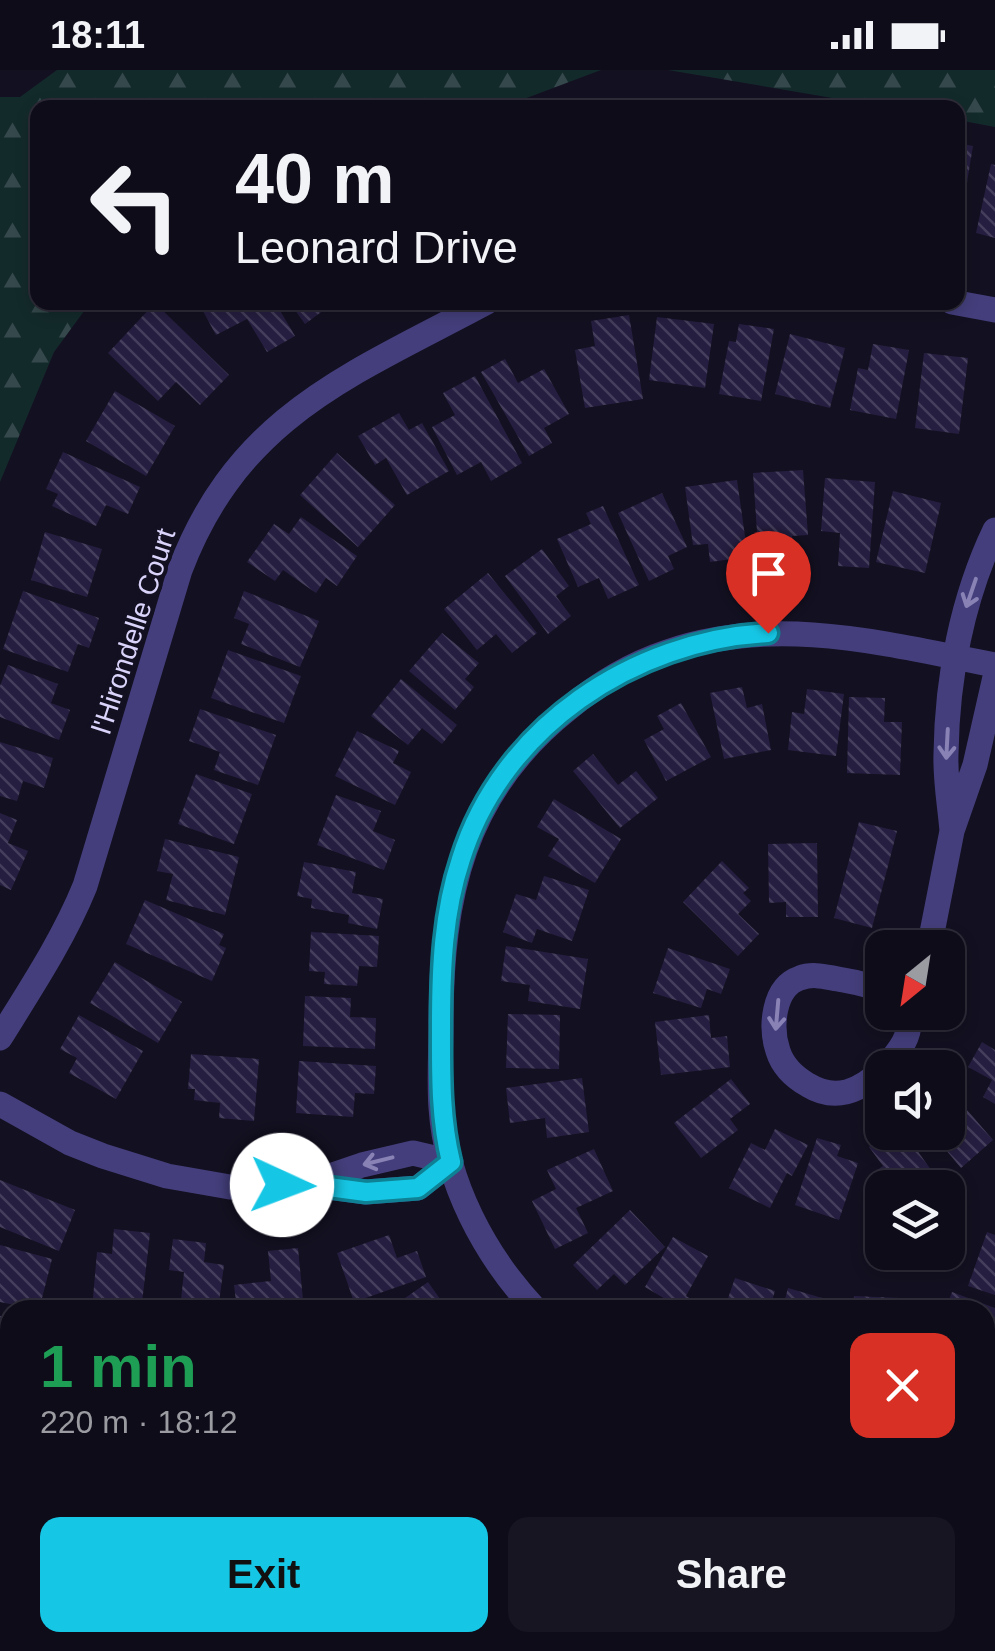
<!DOCTYPE html>
<html lang="en">
<head>
<meta charset="utf-8">
<style>
  :root { --surface:#0e0c19; --page:#171522; --text:#f1f3f6; --muted:#9b9ba2; --line:#2e2c38; --accent:#16c7e5 }
  body { margin:0; font-family:Helvetica,sans-serif; background:var(--page); color:var(--text); height:100vh; display:flex; flex-direction:column; font-size:38px; white-space:nowrap }
  * { box-sizing:border-box; margin:0 }
  p { font-size:32px; color:var(--muted) }
  .icon { flex:none; width:55px; height:55px; fill:none; stroke:currentColor; stroke-width:2; stroke-linecap:round; stroke-linejoin:round }
  .map { position:relative; flex:1; overflow:hidden }
  .details { position:absolute; left:0px; top:1230px; width:995px; height:352px; display:flex; flex-direction:column; background:var(--surface); border-radius:30px 30px 0 0; box-shadow:0 5px 15px #0003,0 0 0 2px var(--line) }
  .details>* { flex:none }
  .top-card { position:absolute; left:30px; top:30px; width:935px; height:210px; border-radius:20px; box-shadow:0 5px 15px #0003,0 0 0 2px var(--line); background:#0e0c19; color:var(--text); overflow:hidden }
  .needle { width:65px; rotate:210deg }
  .controls { position:absolute; left:865px; top:860px; display:grid; gap:20px }
  .controls a { display:grid; place-items:center; width:100px; height:100px; border-radius:20px; background:var(--surface); box-shadow:0 5px 15px #0003,0 0 0 2px var(--line); font-size:50px }
  .pin { position:absolute; display:grid; place-items:center; width:85px; height:85px; color:#fff; margin:-102px -42px; border-radius:50% 50% 50% 0; rotate:-45deg; box-shadow:0 0 10px #0007 }
  .pin .icon { rotate:45deg }
  .me { position:absolute; width:110px; margin:-55px; rotate:92deg; stroke-linejoin:round; filter:drop-shadow(0 0 8px #0008) }
  .turn { display:flex; align-items:center; gap:35px; height:210px; padding:0 40px; font-size:45px }
  .turn .icon { width:130px; height:130px; stroke-width:2.5 }
  .turn b { display:block; font-size:70px; line-height:85px }
  .round { display:grid; place-items:center; flex:none; width:105px; height:105px; border-radius:20px; background:var(--page) }
  .overview { display:flex; align-items:center; justify-content:space-between; height:170px; padding:0 40px }
  h1 { font-size:60px; font-weight:600; line-height:75px; color:#1e9e55 }
  .cta { display:flex; gap:20px; margin-top:auto; padding:20px 40px }
  .cta a { flex:1; height:115px; border-radius:20px; background:var(--accent); color:#111; font-size:40px; font-weight:600; line-height:115px; text-align:center }
  .cta a+a { background:var(--page); color:var(--text) }
  .status { display:flex; justify-content:space-between; align-items:center; height:70px; padding:0 50px; background:var(--surface); direction:ltr }
  .status svg { height:28px; fill:currentColor }
  .map>svg:first-child { display:block }
  .forest { fill:url(#forest-firs) }
  .building { fill:url(#building-back-hatch) }
  .lines { fill:none; stroke-linecap:round; stroke-linejoin:round }
  .minor { stroke:#443f7c; stroke-width:25 }
  .oneway { stroke:#8882b5 }
  .route-casing { stroke:#0e8195; stroke-width:25 }
  .route { stroke:#16c7e5; stroke-width:18 }
  .labels { text-anchor:middle; stroke-width:8; stroke-linejoin:round; paint-order:stroke }
  .street-label { font-size:28px; fill:#dad4fb; stroke:#131021 }
</style>
</head>
<body>
<div class="status"><b>18:11</b><svg viewBox="0 0 49 12"><path d="M0 12V9h3v3zM5 12V6h3v6zM10 12V3h3v9zM15 12V0h3v12zM26 1h20v11H26zM47 4h2v5h-2z"/></svg></div>
<div class="map">
<svg width="995" height="1581" viewBox="0 0 995 1581">
  <defs>
    <pattern id="forest-firs" width="22" height="20" patternUnits="userSpaceOnUse" patternTransform="scale(2.5)"><rect width="22" height="20" fill="#132a2b"/><path d="M5 1l3.5 6h-7zM16 11l3.5 6h-7z" fill="#35484b"/></pattern>
    <pattern id="building-back-hatch" width="6" height="6" patternUnits="userSpaceOnUse" patternTransform="scale(2.5)"><rect width="6" height="6" fill="#261e40"/><path d="M-1 5l2 2M0 0l6 6M5-1l2 2" fill="none" stroke="#453e5c"/></pattern>
  </defs>
  <rect width="100%" height="100%" fill="#131021"/>
  <path class="forest" d="M57 0H601L503 37 38 38V232L90 233 54 282 0 412V27H20Z
    M668 0H995V57L958 50V38L885 37Z"/>
  <path class="building" d="M606 29 607 38H548V35Z
    M958 73 973 76 960 155H958Z
    M991 94 995 95V168L976 163Z
    M198 232H275L295 266 267 282 247 249 216 265Z
    M289 232H335L305 254Z
    M155 233 229 305 200 335 176 312 158 331 108 283Z
    M629 245 643 329 585 338 575 280 595 276 591 251Z
    M657 247 714 254 705 318 649 310Z
    M739 254 774 259 761 331 719 324 729 271 736 272Z
    M790 264 845 278 830 338 775 324Z
    M873 274 909 280 896 349 850 340 858 298 868 300Z
    M924 283 968 288 959 364 915 358Z
    M505 289 518 313 544 299 569 344 544 358 552 373 529 386 481 302Z
    M475 306 522 393 491 411 481 392 457 405 432 357 455 345 443 323Z
    M115 321 175 356 146 406 86 371Z
    M399 343 409 360 422 353 449 401 407 425 386 388 375 395 358 366Z
    M63 382 140 417 128 444 106 435 96 456 52 436 58 424 46 419Z
    M337 383 395 435 358 477 300 425Z
    M803 400 808 465 792 466 794 489 759 491 753 403Z
    M825 408 875 412 869 498 838 496 840 463 821 461Z
    M737 410 748 487 710 492 708 474 693 475 685 417Z
    M893 421 941 433 925 503 876 492Z
    M662 423 687 477 668 486 674 499 649 511 618 443Z
    M603 436 639 515 608 529 599 508 578 517 557 469 591 454 586 443Z
    M301 447 357 486 337 516 326 508 316 523 283 500 275 511 247 492 274 454 289 464Z
    M45 462 102 479 87 527 31 510Z
    M542 479 569 516 556 526 571 546 548 564 505 506Z
    M488 503 537 563 512 583 496 564 477 580 444 539Z
    M23 521 99 548 89 578 78 574 68 602 3 579Z
    M244 521 319 551 300 597 241 574 249 554 234 548Z
    M442 563 479 593 465 609 474 617 455 640 409 601Z
    M228 580 301 606 284 653 211 628Z
    M8 595 58 614 51 633 70 640 59 670 0 647V616Z
    M401 609 457 655 442 674 422 658 408 675 371 646Z
    M742 617 747 638 762 634 771 680 724 689 710 623Z
    M807 619 844 624 836 686 788 680 792 642 804 644Z
    M849 627 885 628 884 652H902L900 705 847 703Z
    M681 633 711 687 666 711 644 670 664 659 657 646Z
    M200 639 276 665 258 715 214 700 220 682 189 671Z
    M357 661 399 681 393 693 411 702 395 735 335 706Z
    M0 672 53 688 44 718 23 711 17 731 0 726Z
    M593 684 618 715 636 701 658 728 620 758 573 701Z
    M196 704 252 724 234 774 178 754Z
    M336 725 381 741 373 761 395 770 384 800 317 775Z
    M554 729 621 769 595 813 548 786 559 769 537 757Z
    M0 743 17 750 8 773 28 781 11 820 0 815Z
    M859 752 897 761 872 858 834 848Z
    M165 769 239 787 225 845 166 830 173 804 157 801Z
    M817 773 818 847H786V832L769 833 768 774Z
    M722 791 749 818 743 823 751 831 738 844 759 864 738 886 683 832Z
    M304 792 356 802 352 823 383 829 377 859 348 853 349 845 311 838 312 829 297 826Z
    M544 806 589 820 572 871 537 859 532 873 503 862 516 824 536 830Z
    M145 830 224 864 219 875 226 878 212 911 126 874Z
    M311 862 379 866 377 897 359 896 357 916 324 914 325 902 309 901Z
    M506 876 588 889 580 939 528 931 530 915 501 911Z
    M668 878 730 899 721 924 707 919 701 938 653 923Z
    M115 892 182 932 158 973 90 933Z
    M305 926 351 928 350 947 376 948 375 979 303 976Z
    M508 944 560 945 559 999 506 998Z
    M79 945 143 981 116 1029 69 1003 77 988 60 979Z
    M709 945 711 968 727 966 730 997 661 1005 655 952Z
    M982 972 995 980V1034L983 1027 992 1010 968 997Z
    M191 984 259 989 254 1051 219 1048 220 1033 194 1030 195 1019H188Z
    M299 991 376 996 374 1024 355 1023 353 1047 296 1043Z
    M582 1008 589 1062 547 1068 545 1048 510 1053 506 1018Z
    M731 1009 750 1034 730 1049 738 1060 701 1088 674 1053Z
    M948 1018 993 1070 961 1098 931 1062H948Z
    M775 1059 808 1075 792 1106 787 1103 770 1138 729 1118 751 1073 765 1080Z
    M889 1062H904L939 1111 931 1118H882V1123L870 1105 883 1096 869 1077Z
    M817 1068 841 1075 837 1086 858 1093 839 1150 795 1135Z
    M594 1079 613 1121 576 1138 588 1163 555 1179 532 1131 556 1119 547 1100Z
    M0 1110 75 1140 59 1181 0 1157Z
    M630 1140 665 1177 625 1215 614 1204 597 1220 573 1195Z
    M114 1159 150 1163 142 1233 93 1228 97 1182 112 1184Z
    M987 1162 995 1165V1225L968 1216Z
    M389 1165 397 1188 417 1181 426 1207 354 1232 337 1183Z
    M673 1167 708 1186 686 1226 699 1234 696 1240H661L667 1230 645 1217Z
    M173 1169 206 1173 204 1192 224 1195 218 1240 180 1239 184 1202 169 1200Z
    M0 1175 52 1189 39 1240 0 1232Z
    M298 1178 304 1240H237L234 1215 271 1211 268 1181Z
    M735 1208 775 1221 769 1240H724Z
    M428 1212 448 1240H388Z
    M788 1218 829 1230 826 1240H782Z
    M952 1222 995 1238V1305L985 1301V1240H945Z
    M854 1226 899 1228 898 1240H853Z
    M0 1246 10 1247V1301L0 1299Z
    M0 1313 10 1316V1370L0 1367Z
    M990 1421 995 1446V1509L985 1510V1422Z
    M995 1571V1581H965V1580Z
    M62 1572H118L116 1581H96L62 1574Z
    M132 1572H183L181 1581H129Z
    M201 1572H253L252 1581H200Z
    M264 1572H340L333 1581H258Z
    M495 1572H515L521 1581H482Z
    M691 1572H743L741 1581H705L690 1576Z"/>
  <g class="lines">
    <path class="minor" d="M952 232 995 240
      M952 761C950 736 945 710 946 684 947 608 962 529 995 460
      M929 878 952 761 975 695 995 607
      M882 921C868 914 854 912 838 909 826 907 813 903 800 908 773 917 770 957 778 981 783 997 794 1007 808 1015 836 1032 860 1021 882 1000
      M0 968C31 918 63 870 85 816L180 500C239 345 351 305 487 232
      M884 998C898 983 915 963 907 942
      M0 1034 70 1073 103 1086 167 1106 230 1117 306 1114 366 1122 418 1118 451 1092
      M315 1111 362 1095 413 1083 451 1092
      M536 1240C485 1186 446 1113 441 1038 439 1011 441 982 441 955 441 826 463 722 569 638 598 614 631 594 667 582 775 544 887 574 995 595
      M985 1360 995 1358
      M0 1427 10 1429"/>
  </g>
  <defs><path id="oneway-shaft" d="M-6 0H5M1.5-3L5.5 0L1.5 3" fill="none" stroke-width="1.6" stroke-linecap="round" stroke-linejoin="round" transform="scale(2.5)"/></defs>
  <g class="oneway">
    <use href="#oneway-shaft" transform="translate(971 523) rotate(109)"/>
    <use href="#oneway-shaft" transform="translate(947 674) rotate(93)"/>
    <use href="#oneway-shaft" transform="translate(777 945) rotate(95)"/>
    <use href="#oneway-shaft" transform="translate(378 1091) rotate(166)"/>
  </g>
  <g class="lines">
    <defs>
      <path id="route" d="M282 1115 306 1114 366 1122 418 1118 451 1092C440 1047 441 1002 441 955 441 899 443 843 461 789 502 657 634 570 768 563"/>
    </defs>
    <use href="#route" class="route-casing"/>
    <use href="#route" class="route"/>
  </g>
  <g class="labels">
    <g class="street-label">
      <text transform="translate(133 561) rotate(-72)" y="10">l'Hirondelle Court</text>
    </g>
  </g>
</svg>
<div class="controls">
<a><svg class="needle" viewBox="-14 -14 28 28"><path d="M0-13l5 13h-10z" fill="#e53935"/><path d="M0 13l5-13h-10z" fill="#9b9ba2"/></svg></a>
<a><svg class="icon" aria-label="sound" viewBox="0 0 24 24"><path d="M4 9h4l5-4v14l-5-4H4zM17 9q2 3 0 6"/></svg></a>
<a><svg class="icon" aria-label="layers" viewBox="0 0 24 24"><path d="M12 4l9 5-9 5-9-5zM3 14l9 5 9-5"/></svg></a>
</div>
<div class="pin" style="left:768px;top:563px;background:#d93025"><svg class="icon" aria-label="arrive" viewBox="0 0 24 24"><path d="M6 21V4h12l-3 4 3 4H6"/></svg></div>
<svg class="me" style="left:282px;top:1115px" viewBox="-20 -20 40 40"><circle r="19" fill="#fff"/><path d="M0-13L10 11 0 6-10 11z" fill="#16c7e5"/></svg>
<div class="top-card">
<div class="turn"><svg class="icon" aria-label="left" viewBox="0 0 24 24"><path d="M17 20v-9H6M10 6l-5 5 5 5"/></svg><div><b>40 m</b>Leonard Drive</div></div>
</div>
<section class="details">
<div class="overview"><div><h1>1 min</h1><p>220 m · 18:12</p></div><a class="round" style="background:#d93025;color:#fff"><svg class="icon" aria-label="close" viewBox="0 0 24 24"><path d="M6 6l12 12M18 6L6 18"/></svg></a></div>
<div class="cta"><a>Exit</a><a>Share</a></div>
</section>
</div>
</body>
</html>
